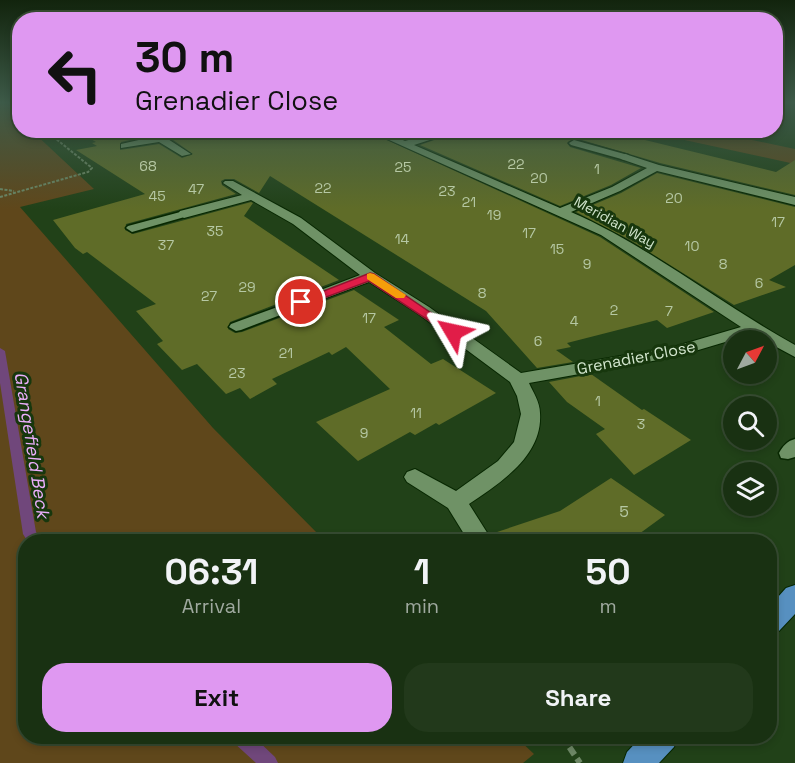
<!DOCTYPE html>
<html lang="en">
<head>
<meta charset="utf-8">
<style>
  :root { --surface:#193112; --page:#22391b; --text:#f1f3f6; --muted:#9fa99f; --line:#374c32; --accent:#df98f1 }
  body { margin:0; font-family:"Space Grotesk",sans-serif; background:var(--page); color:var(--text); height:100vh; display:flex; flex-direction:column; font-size:22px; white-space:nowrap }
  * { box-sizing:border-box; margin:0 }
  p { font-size:20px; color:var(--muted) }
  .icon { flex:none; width:33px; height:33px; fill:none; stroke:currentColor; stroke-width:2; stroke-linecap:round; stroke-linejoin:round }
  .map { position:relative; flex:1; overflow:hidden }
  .side { position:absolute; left:18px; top:534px; width:759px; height:210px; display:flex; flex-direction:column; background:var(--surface); border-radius:24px; box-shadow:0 3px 9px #0003,0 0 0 2px var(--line) }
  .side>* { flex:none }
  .top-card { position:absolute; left:12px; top:12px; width:771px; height:126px; border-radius:24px; box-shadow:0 3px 9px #0003,0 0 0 2px var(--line); background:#df98f1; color:#111; overflow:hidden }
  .needle { width:39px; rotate:49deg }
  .fabs { position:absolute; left:723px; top:330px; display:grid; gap:12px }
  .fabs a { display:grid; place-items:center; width:54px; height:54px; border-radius:50%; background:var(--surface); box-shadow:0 3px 9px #0003,0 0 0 2px var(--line); font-size:30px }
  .pin { position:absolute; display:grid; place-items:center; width:51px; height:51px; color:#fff; margin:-26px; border:3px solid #fff; border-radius:50%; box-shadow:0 2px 6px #0007 }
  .me { position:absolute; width:66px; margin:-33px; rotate:306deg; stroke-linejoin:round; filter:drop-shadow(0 0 4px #0008) }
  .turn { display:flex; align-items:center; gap:21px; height:126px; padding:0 24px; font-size:27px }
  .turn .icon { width:78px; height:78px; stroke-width:2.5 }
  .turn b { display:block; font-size:42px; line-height:51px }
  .eta { display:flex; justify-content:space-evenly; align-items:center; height:102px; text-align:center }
  .eta b { font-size:36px; font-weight:600; line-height:42px }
  .primary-button { display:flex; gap:12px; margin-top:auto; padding:12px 24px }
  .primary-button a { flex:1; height:69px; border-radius:24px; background:var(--accent); color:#111; font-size:24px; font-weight:600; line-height:69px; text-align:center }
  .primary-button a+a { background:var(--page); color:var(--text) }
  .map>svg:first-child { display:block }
  .green { fill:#5f471b }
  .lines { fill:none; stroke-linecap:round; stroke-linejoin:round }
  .stream { fill:#70477b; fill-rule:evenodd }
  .building { fill:#5f6c28 }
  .lane-casing { stroke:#072700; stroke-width:3 }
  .street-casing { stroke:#072700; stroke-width:2 }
  .primary-casing { stroke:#072700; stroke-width:2 }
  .path-far1 { stroke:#6e8866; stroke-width:2; stroke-dasharray:3 1.5; stroke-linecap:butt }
  .path { stroke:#6e8866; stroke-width:6; stroke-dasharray:9 4.5; stroke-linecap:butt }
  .lane { fill:#6f9266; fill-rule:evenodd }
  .street { fill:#6f9266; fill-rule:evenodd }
  .primary { fill:#5790c0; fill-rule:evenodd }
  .route { fill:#e11d48; stroke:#92132f; stroke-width:1.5 }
  .slow { fill:#f59e0b }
  .labels { text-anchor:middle; stroke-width:6; stroke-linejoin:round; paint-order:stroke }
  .number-label { font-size:14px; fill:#b6c8a4 }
  .far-street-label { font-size:14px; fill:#d3e6ce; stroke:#17370d }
  .street-label { font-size:16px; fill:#d3e6ce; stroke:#17370d }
  .near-number-label { font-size:16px; fill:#b6c8a4 }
  .water-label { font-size:18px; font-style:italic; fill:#ecaffc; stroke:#17370d }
</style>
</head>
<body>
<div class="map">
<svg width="795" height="763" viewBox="0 0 795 763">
  <rect width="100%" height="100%" fill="#214118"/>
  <path class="green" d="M0 102H19V111L13 113 19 119 20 130 32 131 94 189 20 207 213 428 325 541 26 542V736L516 737 534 754 523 763H0Z
    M643 131H710L795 149V164Z"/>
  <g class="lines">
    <path class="stream" d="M0 348 5 351 36 532 44 542H28L23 534 0 383Z
      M230 736H253L275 757 278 763H256L233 742Z"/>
  </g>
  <path class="building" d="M75 130H140L147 136 121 142 120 150 159 144 182 158 193 154 159 130H365L600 237 714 312 667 328 657 320 567 343 571 347 556 350 573 362 537 368 486 311 270 176 259 193 234 179H225L221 181 222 185 236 194 126 224 125 230 133 234 251 202 253 203 244 216 339 280 230 322 228 329 235 333 242 332 354 290 399 320 384 327 431 364 443 359 496 393 439 425 436 423 415 435 410 432 358 461 316 422 390 389 346 347 332 355 329 352 272 379 277 384 250 399 240 388 226 394 197 364 182 370 157 344 163 341 136 311 156 304 87 252 83 254 75 248 53 220 145 194 76 150 97 146 92 143 96 142Z
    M387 130H434L405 139Z
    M463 130H604L776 172 795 160V195L660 163 575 138 567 143 570 147 641 168 611 185 560 206 420 145Z
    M657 173 795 207V265L769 280 786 287 734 305 630 240 576 212 621 193Z
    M591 374 642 410 644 409 691 440 634 475 596 434 605 429 567 402 549 382Z
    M611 478 665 515 628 542H495L491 534 560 511Z"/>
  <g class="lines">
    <defs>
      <path id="lane" d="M574 140 628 155 630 157 625 160 571 145 569 143Z
        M184 211 190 214 188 216 132 232 126 228 128 226Z
        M294 301 301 305 299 308 241 330 236 331 229 327 231 324Z
        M795 439V457L788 459 781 458 779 453C783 446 787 441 795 439Z"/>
      <path id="street" d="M142 130H154L191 154 182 156 159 142 121 148V144L152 137Z
        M367 130H380L405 141 444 130H461L414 145 560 208 612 187 647 168 621 159 620 157 625 154 659 165 795 197V205L657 171 620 191 571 212C651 247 719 303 795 345V357L752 334 675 357 529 383C533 392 540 402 540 413 543 456 500 483 469 504L493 542H469L448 508 407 482 404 477 407 472 415 469 456 491 498 461 514 442 521 414 517 396 510 382 417 313 369 282 299 308H289L286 305 289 302 360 275 293 224 251 200 184 218 178 214 180 211 242 195 223 183 225 181H233L301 218 375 273 429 307 521 373 673 347 741 327 601 235Z"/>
      <path id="primary" d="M795 585V614L779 631 770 634V606L786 588Z
        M642 736H678L674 747 659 763H623L627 752Z"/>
    </defs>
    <use href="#lane" class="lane-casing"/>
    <use href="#street" class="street-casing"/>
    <use href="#primary" class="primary-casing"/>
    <path class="path-far1" d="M19 102 17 106 20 109
      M0 189 14 191
      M0 197 88 172 92 168 45 130"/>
    <path class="path" d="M562 736 580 763"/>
    <use href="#lane" class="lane"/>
    <use href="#street" class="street"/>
    <use href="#primary" class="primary"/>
  </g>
  <linearGradient id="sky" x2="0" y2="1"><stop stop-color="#12240d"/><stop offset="0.49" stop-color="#3d5a48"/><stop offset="1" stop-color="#3d5a48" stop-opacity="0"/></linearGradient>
  <rect width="795" height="209" fill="url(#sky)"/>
  <path class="route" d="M370 273 374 274 459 332 458 334H449L369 281 305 305H297L295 302Z"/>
  <path class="slow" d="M370 273 374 274 406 295 404 298H396L367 279V274Z"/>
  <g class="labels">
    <g class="number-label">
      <text x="516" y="169">22</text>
      <text x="148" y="171">68</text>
      <text x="403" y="172">25</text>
      <text x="597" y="174">1</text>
      <text x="539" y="183">20</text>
      <text x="323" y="193">22</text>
      <text x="196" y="194">47</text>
      <text x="447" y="196">23</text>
      <text x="157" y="201">45</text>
      <text x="674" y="203">20</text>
      <text x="469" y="207">21</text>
      <text x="494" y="220">19</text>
      <text x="778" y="227">17</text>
      <text x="215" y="236">35</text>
      <text x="529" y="238">17</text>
      <text x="402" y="244">14</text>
      <text x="166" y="250">37</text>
      <text x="692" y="251">10</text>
      <text x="557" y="254">15</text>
      <text x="587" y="269">9</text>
      <text x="723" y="269">8</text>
      <text x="759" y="288">6</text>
      <text x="247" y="292">29</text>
      <text x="482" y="298">8</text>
      <text x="209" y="301">27</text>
      <text x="614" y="315">2</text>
      <text x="669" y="316">7</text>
      <text x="369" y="323">17</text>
      <text x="574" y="326">4</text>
      <text x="538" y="346">6</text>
      <text x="286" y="358">21</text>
      <text x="237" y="378">23</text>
      <text x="598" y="406">1</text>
      <text x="416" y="418">11</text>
      <text x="641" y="429">3</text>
      <text x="364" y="438">9</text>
    </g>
    <g class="far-street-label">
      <text transform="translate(615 222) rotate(29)" y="5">Meridian Way</text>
    </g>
    <g class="street-label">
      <text transform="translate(636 357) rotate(-11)" y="6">Grenadier Close</text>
    </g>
    <g class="near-number-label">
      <text x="624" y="517">5</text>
    </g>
    <g class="water-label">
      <text transform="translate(32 445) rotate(81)" y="6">Grangefield Beck</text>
    </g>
  </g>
</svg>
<div class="fabs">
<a><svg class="needle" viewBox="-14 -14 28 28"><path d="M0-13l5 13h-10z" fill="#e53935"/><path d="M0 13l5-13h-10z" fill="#9fa99f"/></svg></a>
<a><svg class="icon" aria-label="search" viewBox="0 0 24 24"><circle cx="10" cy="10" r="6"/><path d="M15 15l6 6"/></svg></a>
<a><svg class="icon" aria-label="layers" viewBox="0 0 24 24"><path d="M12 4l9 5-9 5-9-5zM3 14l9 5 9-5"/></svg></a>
</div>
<div class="pin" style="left:301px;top:302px;background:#d93025"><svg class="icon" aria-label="arrive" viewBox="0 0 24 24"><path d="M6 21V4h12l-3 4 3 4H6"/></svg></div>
<svg class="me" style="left:453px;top:332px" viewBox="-20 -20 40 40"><path d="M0-17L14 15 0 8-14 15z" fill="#e11d48" stroke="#fff" stroke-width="4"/></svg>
<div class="top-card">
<div class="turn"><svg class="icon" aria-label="left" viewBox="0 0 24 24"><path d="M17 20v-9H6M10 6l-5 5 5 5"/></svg><div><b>30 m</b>Grenadier Close</div></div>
</div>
<section class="side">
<div class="eta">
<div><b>06:31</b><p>Arrival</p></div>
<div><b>1</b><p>min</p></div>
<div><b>50</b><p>m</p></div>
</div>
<div class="primary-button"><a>Exit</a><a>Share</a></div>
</section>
</div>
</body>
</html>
